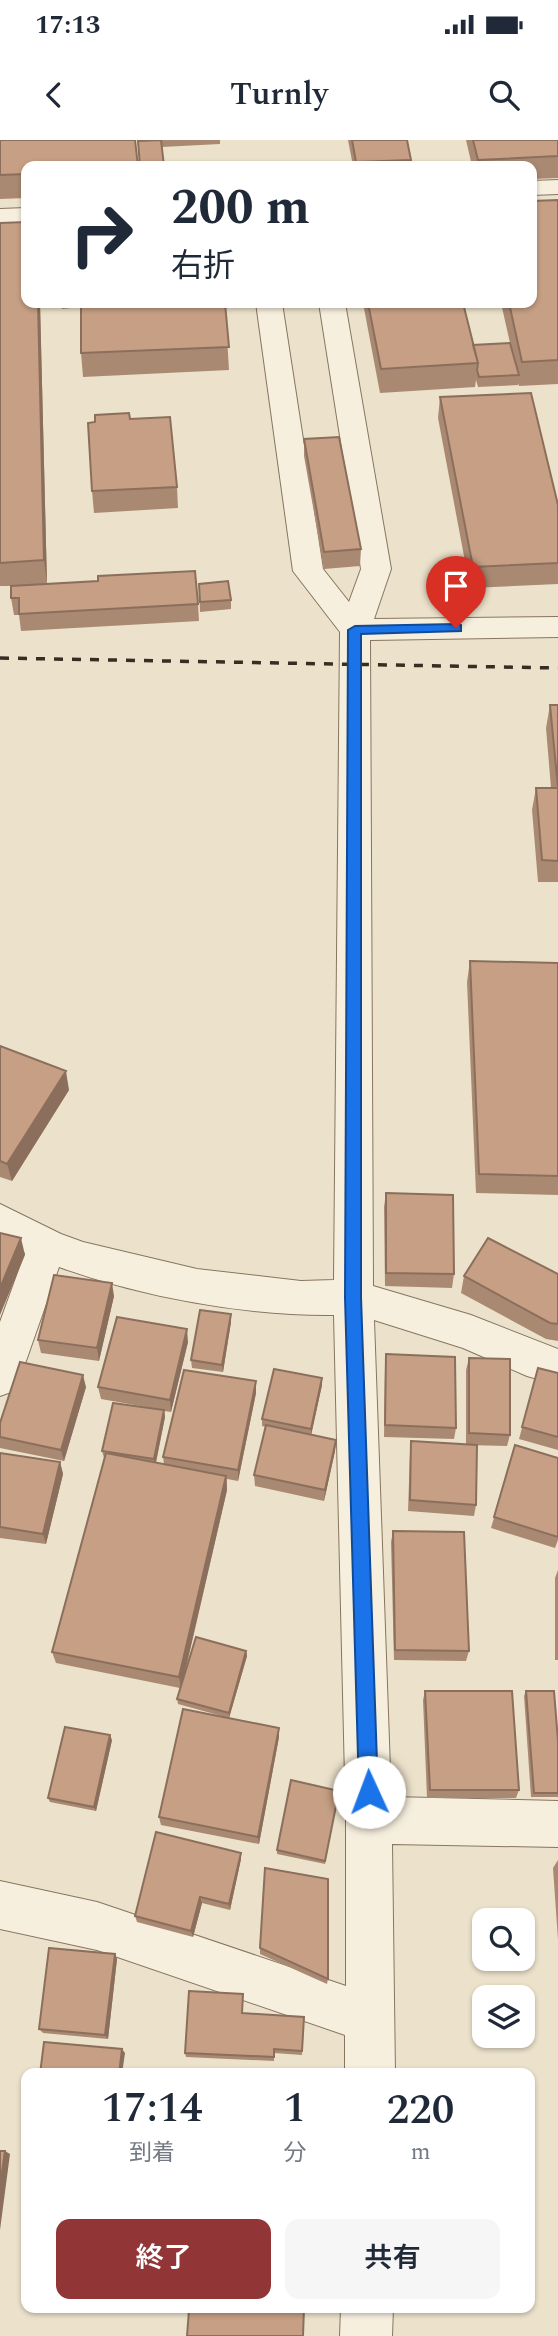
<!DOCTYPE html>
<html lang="ja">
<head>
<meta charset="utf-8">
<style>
  :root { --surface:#fff; --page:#f6f6f7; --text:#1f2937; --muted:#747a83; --accent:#923537 }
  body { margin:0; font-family:Spectral,"Noto Sans JP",serif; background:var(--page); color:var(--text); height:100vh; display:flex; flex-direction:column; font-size:26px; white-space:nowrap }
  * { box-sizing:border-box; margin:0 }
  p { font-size:23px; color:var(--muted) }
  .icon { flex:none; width:38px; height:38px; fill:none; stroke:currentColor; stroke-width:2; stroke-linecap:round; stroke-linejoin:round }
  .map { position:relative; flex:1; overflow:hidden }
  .details { position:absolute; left:21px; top:1928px; width:514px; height:245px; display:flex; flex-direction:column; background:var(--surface); border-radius:14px; box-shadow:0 2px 5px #0004 }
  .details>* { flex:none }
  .guide { position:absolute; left:21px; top:21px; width:516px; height:147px; border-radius:14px; box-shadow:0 2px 5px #0004; background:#fff; color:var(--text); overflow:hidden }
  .tools { position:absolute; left:472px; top:1768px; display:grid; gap:14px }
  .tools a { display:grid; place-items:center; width:63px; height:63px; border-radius:14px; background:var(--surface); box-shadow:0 2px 5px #0004; font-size:35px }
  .pin { position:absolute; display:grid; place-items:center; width:60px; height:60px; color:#fff; margin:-72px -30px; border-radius:50% 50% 50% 0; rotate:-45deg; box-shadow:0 0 7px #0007 }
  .pin .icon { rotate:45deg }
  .me { position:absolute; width:77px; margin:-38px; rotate:358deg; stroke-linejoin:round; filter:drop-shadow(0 0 5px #0008) }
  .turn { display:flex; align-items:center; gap:24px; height:147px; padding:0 35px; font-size:32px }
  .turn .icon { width:91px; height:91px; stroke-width:2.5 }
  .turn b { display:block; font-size:49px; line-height:60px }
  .eta { display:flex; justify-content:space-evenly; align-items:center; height:119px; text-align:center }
  .eta b { font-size:42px; font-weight:600; line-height:49px }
  .primary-button { display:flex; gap:14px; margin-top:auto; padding:14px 35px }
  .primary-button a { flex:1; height:80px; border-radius:14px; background:var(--accent); color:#fff; font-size:28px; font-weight:600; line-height:80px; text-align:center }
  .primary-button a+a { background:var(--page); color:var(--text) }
  .status { display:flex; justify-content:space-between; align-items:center; height:49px; padding:0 35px; background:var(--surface); direction:ltr }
  .status svg { height:19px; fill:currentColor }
  header { display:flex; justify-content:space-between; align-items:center; height:91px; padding:0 35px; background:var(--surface); font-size:32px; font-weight:600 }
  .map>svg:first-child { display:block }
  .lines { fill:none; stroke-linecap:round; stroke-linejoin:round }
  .minor-casing { stroke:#877560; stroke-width:2 }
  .minor { fill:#f7efde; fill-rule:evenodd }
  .rail { stroke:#392d23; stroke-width:3.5; stroke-dasharray:9 9; stroke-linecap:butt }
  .wall { fill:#aa8972 }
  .shaded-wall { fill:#8b6f5c }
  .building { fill:#c69f84; stroke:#8b6f5c; stroke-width:2 }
  .route { fill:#1a73e8; stroke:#114b97; stroke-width:2 }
</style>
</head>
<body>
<div class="status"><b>17:13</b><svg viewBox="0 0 49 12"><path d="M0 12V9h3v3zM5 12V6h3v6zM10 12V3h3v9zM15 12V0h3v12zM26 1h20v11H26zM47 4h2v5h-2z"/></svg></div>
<header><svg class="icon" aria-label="back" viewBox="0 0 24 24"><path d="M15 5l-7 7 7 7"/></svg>Turnly<svg class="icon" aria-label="search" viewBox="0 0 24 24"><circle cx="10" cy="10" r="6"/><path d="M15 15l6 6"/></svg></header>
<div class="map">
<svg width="558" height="2196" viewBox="0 0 558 2196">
  <rect width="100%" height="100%" fill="#ece2cb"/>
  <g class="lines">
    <defs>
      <path id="minor" d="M558 40V54L532 55V41Z
        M26 68V82L0 85V69Z
        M256 163H282L323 429 349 462 361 429 319 163H345L391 429 374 479 558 477V497L370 500 373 1146 471 1175 558 1209V1245L527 1236 463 1208 374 1180 391 1657 558 1661V1707L392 1704 395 1934H345V1895L97 1810 0 1789V1741L97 1762 346 1846V1680L334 1175C245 1176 142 1157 59 1127L20 1238 14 1251 0 1256V1182L25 1113 0 1099V1064L61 1094 83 1102 197 1129 301 1141 334 1140 340 492 293 431Z
        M341 2168H393L392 2196H340Z"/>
    </defs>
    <use href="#minor" class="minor-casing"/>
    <use href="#minor" class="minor"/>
    <path class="rail" d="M0 518 558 528"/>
  </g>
  <path class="wall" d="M0 0 26 26V58L0 59Z
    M138 0H220V4L162 7Z
    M348 0H407L411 20V26H353Z
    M466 0H558V38L532 39V26H472Z
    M558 60V244L519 246 518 243V245L478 247 476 240 475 247 380 253 363 163H463L473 205 510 203 501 163H532Z
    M0 83 26 163H40L47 444 198 464 199 481 21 491 19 475H14L11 458V446H0Z
    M62 163H225L229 230 83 237 81 213V167L62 169Z
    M440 257 558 365V444L470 448 438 278Z
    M304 299 361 409 360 426 324 429 304 316Z
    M177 347 178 368 94 373 92 351Z
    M199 444 231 460V469L200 472Z
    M550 565H558V742H538L532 670 536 648H551L546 588Z
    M470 821 558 823V1055L476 1053 467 842Z
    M0 906 69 950 12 1041 0 1037Z
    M386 1053 454 1134 452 1148 385 1146 384 1067Z
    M558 1134V1201L546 1199 461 1153 464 1136Z
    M114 1156 99 1221 41 1213 38 1200Z
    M231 1174V1182L223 1232 192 1228 191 1220Z
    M188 1202 171 1272 164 1271 165 1277 156 1323 164 1324 163 1317 256 1253 238 1341 227 1339V1350L184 1537 246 1511 247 1516 229 1578 279 1597 259 1704 161 1685 159 1677 229 1578 178 1564 177 1559 180 1548 56 1523 52 1512 105 1318H104L102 1311 146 1267 101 1259 98 1247Z
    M386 1214 456 1288 454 1299 384 1297 385 1227Z
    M469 1218 510 1295 507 1306 466 1305V1230Z
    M538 1228 558 1233V1310L519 1299Z
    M322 1238V1245L311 1294 336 1300 335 1311 324 1361 255 1346 254 1335 266 1287 262 1286V1279Z
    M86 1247 64 1321 0 1308V1283Z
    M411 1301 476 1365 474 1376 408 1371 410 1313Z
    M515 1305 558 1318V1400L555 1408 491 1388Z
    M0 1313 60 1322 63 1334 46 1404 0 1398Z
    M393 1391 469 1511 466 1521 394 1520 391 1402Z
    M558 1430V1520H555V1438Z
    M425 1551 519 1650 516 1658H427L423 1560Z
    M526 1551 558 1601V1657H531L524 1556Z
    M112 1600 96 1671 50 1662 48 1658Z
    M339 1651 325 1724 277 1714V1710Z
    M241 1713V1719L230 1770 202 1763 193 1797 137 1782 135 1776Z
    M558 1720V1800L553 1728Z
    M260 1808 328 1839 327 1844 260 1814Z
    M115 1814 117 1819 108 1899 43 1893 39 1889Z
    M243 1854V1873L304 1877 302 1915 274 1913V1921L186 1917 185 1913Z"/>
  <path class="shaded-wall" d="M38 163H40L47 444 44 420Z
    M66 931 69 950 12 1041 7 1024Z
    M21 1098 25 1115 0 1175V1148Z
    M112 1143 114 1156 99 1221 97 1208Z
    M231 1174V1182L223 1232 222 1225Z
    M187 1189 188 1202 171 1272 170 1260Z
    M83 1235 86 1247 64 1321 61 1310Z
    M322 1238V1245L311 1296V1289Z
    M256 1241V1253L238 1341V1330Z
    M164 1270 165 1277 155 1326 154 1319Z
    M336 1300 335 1311 324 1361 325 1350Z
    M60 1322 63 1334 46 1404 43 1394Z
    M226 1336 227 1350 181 1548 179 1537Z
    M246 1511 247 1516 229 1578V1573Z
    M279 1588V1597L259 1704 258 1697Z
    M110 1595 112 1600 96 1671 94 1667Z
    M241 1713V1719L230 1770 229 1764Z
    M200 1757 202 1763 193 1797 191 1791Z
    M115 1814 117 1819 108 1899 105 1895Z
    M122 1909 125 1913 122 1934H119Z
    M5 2011 10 2014 0 2090V2046Z"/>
  <path class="building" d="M0 0H135L138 26H26V34L0 35Z
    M161 0 164 26H140L138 1Z
    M352 0H407L411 20 356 22Z
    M473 0H558V16L478 20Z
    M558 60V220L522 222 509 163H532V61Z
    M26 82V163H38L44 420 0 423V83Z
    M81 163H225L229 207 81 213Z
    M368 163H463L478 223 381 229Z
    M510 203 519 235 479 237 477 230 478 223 473 205Z
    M531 253 558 365V423L473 427 440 257Z
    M129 273 130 279 170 277 177 347 92 351 88 283 95 282V275Z
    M339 297 361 409 324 412 304 299Z
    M195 431 198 464 19 474V458H11V446L98 441V436Z
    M228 441 231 460 200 462 199 444Z
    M550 565H558V721L542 720 536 648H558Z
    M470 821 558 823V1036L479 1034Z
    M0 906 66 931 7 1024 0 1021Z
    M386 1053 453 1055 454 1134 386 1133Z
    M0 1093 21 1098 0 1148Z
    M488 1098 558 1134V1184L550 1183 464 1136Z
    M54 1135 112 1143 97 1208 38 1200Z
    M200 1170 231 1174 222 1225 191 1220Z
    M117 1177 187 1189 170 1260 98 1247Z
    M386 1214 455 1217 456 1288 385 1285Z
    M469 1218 510 1219V1295L469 1293Z
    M20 1222 83 1235 61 1310 0 1297V1283Z
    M538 1228 558 1233V1297L522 1287Z
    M274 1229 322 1238 311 1289 262 1279Z
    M184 1230 256 1241 238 1330 163 1317Z
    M113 1263 164 1270 154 1319 102 1311Z
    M266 1285 336 1300 325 1350 254 1335Z
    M411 1301 477 1305 476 1365 410 1360Z
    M515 1305 558 1318V1397L494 1377Z
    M0 1313 60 1322 43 1394 0 1387Z
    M106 1313 226 1336 179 1537 52 1512Z
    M393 1391 464 1392 469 1511 395 1510Z
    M196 1497 246 1511 229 1573 177 1559Z
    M425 1551H512L519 1650H430Z
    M526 1551H554L558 1601V1653H534Z
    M183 1569 279 1588 258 1697 159 1677Z
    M65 1587 110 1595 94 1667 48 1658Z
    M291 1640 339 1651 325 1721 277 1710Z
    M156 1692 241 1713 229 1764 200 1757 191 1791 135 1776Z
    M265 1728 328 1739V1839L260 1808Z
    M49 1808 115 1814 105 1895 39 1889Z
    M189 1851 243 1854 242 1873 304 1877 302 1911 274 1909V1917L185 1913Z
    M44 1902 122 1909 119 1934H40Z
    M178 1929 254 1934H178Z
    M0 2011H5L0 2046Z
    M26 2031V2070H22Z
    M166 2168H304L303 2196H187L189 2170Z"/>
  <path class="route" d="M456 484 461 485V491L361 494V1157L378 1652 375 1659 369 1662 362 1659 359 1652 345 1157 348 490 355 486Z"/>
</svg>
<div class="tools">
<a><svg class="icon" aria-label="search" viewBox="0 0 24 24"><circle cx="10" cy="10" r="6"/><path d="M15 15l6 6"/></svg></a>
<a><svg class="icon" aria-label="layers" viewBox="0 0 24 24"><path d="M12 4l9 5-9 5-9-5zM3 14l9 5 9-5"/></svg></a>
</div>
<div class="pin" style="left:456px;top:488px;background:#d93025"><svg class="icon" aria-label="arrive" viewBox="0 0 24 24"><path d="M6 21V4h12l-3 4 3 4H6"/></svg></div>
<svg class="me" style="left:369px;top:1652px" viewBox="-20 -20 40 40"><circle r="19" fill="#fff"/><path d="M0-13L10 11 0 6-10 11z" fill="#1a73e8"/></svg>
<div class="guide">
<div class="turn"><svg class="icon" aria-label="right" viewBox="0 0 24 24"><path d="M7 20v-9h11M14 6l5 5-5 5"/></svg><div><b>200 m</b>右折</div></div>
</div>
<section class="details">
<div class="eta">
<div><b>17:14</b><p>到着</p></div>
<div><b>1</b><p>分</p></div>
<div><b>220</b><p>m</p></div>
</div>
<div class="primary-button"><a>終了</a><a>共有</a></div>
</section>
</div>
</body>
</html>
